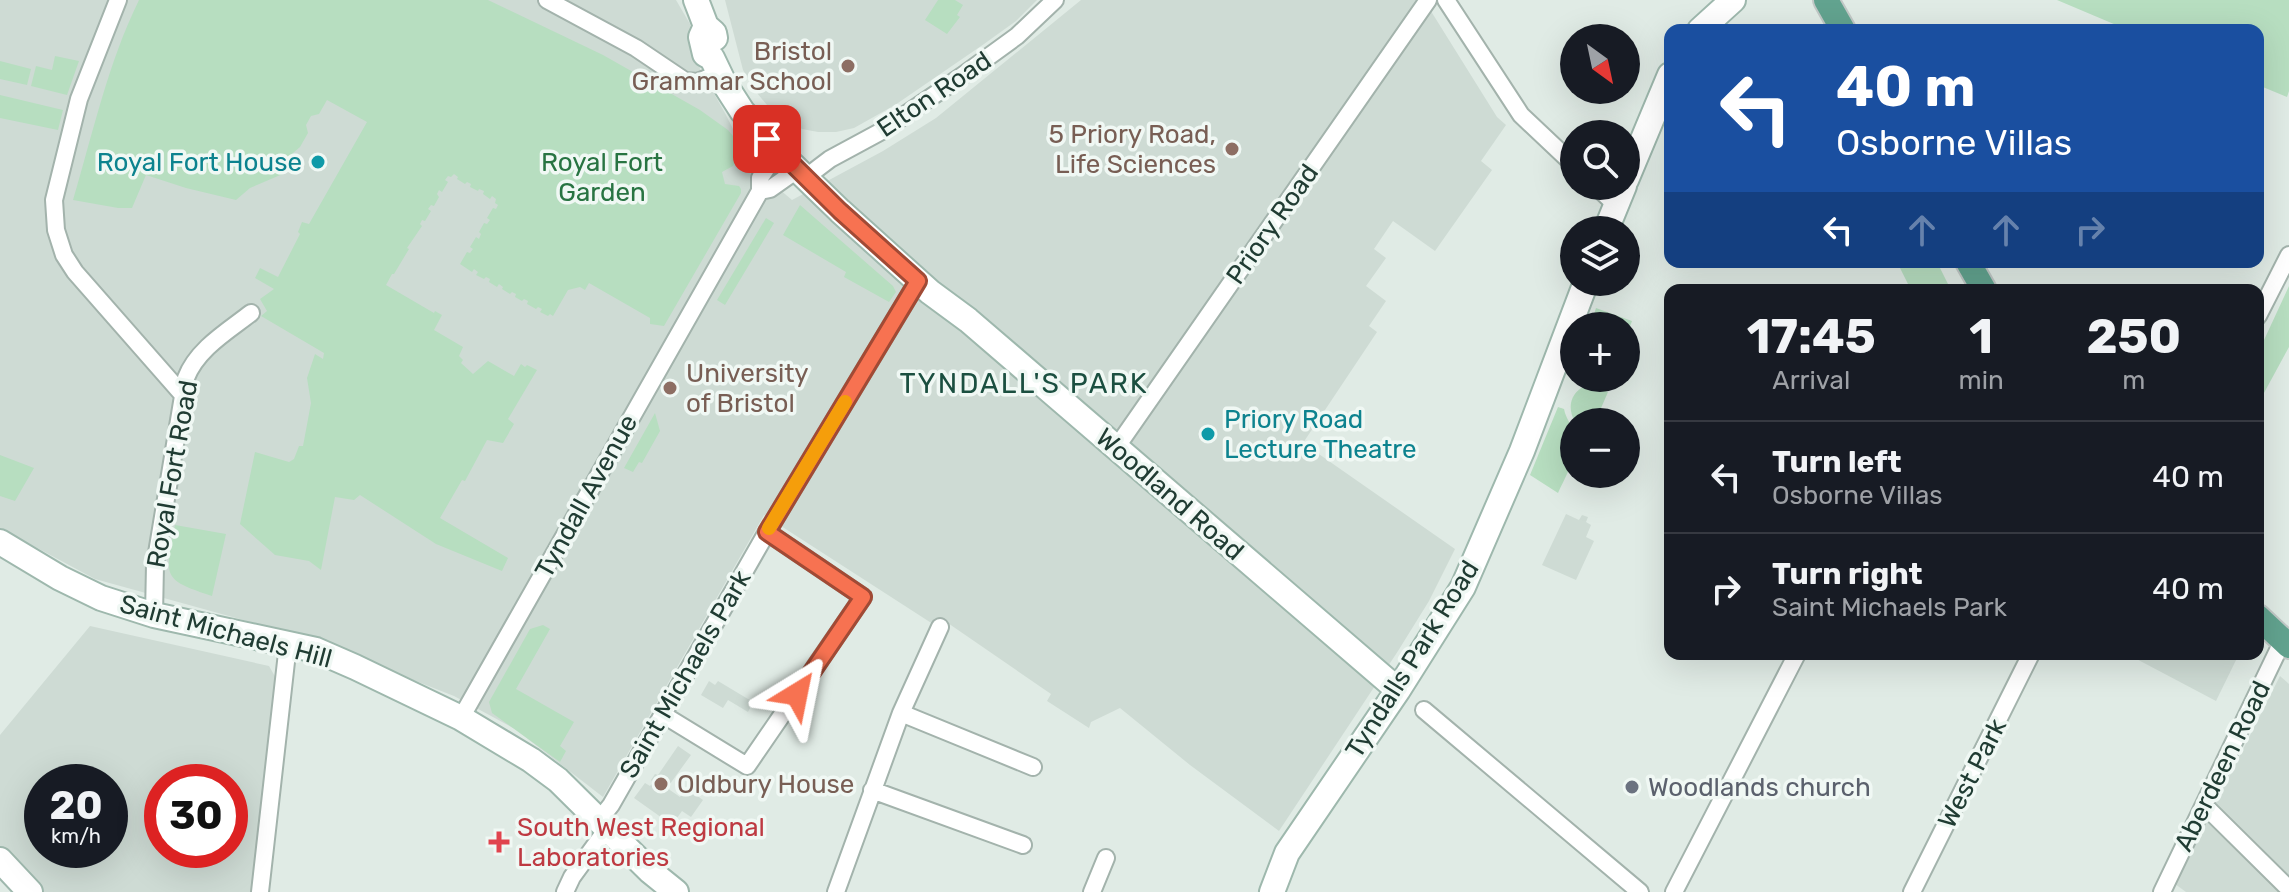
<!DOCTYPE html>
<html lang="en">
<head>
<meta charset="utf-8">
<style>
  :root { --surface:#171b24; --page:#242831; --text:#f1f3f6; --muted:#9ea1a6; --line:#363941 }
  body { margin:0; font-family:Rubik,sans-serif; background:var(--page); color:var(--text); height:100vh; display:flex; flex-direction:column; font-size:30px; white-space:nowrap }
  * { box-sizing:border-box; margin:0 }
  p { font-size:26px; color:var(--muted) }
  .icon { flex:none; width:44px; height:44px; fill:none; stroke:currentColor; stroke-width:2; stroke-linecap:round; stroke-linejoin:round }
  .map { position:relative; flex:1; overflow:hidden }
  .details { position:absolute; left:1664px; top:284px; width:600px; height:376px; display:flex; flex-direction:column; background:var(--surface); border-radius:16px; box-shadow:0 8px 32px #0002 }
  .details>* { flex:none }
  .hud { position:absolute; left:1664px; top:24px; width:600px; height:244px; border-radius:16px; box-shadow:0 8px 32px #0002; background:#1a4fa0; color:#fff; overflow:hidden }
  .needle { width:52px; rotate:147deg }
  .buttons { position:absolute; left:1560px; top:24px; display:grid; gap:16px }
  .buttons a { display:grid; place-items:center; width:80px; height:80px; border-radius:50%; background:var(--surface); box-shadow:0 8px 32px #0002; font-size:40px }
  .speed { position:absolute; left:24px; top:764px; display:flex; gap:16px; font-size:40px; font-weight:700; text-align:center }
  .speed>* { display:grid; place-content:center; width:104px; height:104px; border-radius:50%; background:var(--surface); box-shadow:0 8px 32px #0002; line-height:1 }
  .speed small { font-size:20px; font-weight:400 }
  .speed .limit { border:12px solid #d22; background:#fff; color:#111 }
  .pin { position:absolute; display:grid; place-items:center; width:68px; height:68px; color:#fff; margin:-34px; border-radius:16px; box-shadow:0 4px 12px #0006 }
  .me { position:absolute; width:88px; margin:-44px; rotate:35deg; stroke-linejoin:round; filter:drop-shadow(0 0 6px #0008) }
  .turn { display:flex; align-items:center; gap:28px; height:168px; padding:0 40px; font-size:36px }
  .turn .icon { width:104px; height:104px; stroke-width:2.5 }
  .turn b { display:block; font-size:56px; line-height:68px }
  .lanes { display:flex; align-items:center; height:76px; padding:0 40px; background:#0003; justify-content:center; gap:40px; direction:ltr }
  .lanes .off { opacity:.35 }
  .eta { display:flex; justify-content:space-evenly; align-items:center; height:136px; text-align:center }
  .eta b { font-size:48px; font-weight:700; line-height:56px }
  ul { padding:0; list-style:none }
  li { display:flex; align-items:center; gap:24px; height:112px; padding:0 40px; border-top:2px solid var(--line) }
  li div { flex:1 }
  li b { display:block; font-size:30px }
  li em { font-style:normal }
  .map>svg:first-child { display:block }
  .built { fill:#cedbd4; fill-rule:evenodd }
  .green { fill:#b7dec0 }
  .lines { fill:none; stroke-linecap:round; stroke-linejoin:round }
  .street-casing { stroke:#a3b3ac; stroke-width:20 }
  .secondary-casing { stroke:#9eb8ad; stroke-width:28 }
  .primary-casing { stroke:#c1c8c6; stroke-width:28 }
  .street { stroke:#fff; stroke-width:16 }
  .secondary { stroke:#fff; stroke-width:24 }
  .primary { stroke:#62a38f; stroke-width:24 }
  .route-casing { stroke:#a14a35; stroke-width:20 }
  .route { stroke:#f77251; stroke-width:14 }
  .slow { stroke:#f59e0b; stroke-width:14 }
  .education-dot { fill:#8d6e63; stroke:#f0f8f4; stroke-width:3 }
  .culture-dot { fill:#0f9aa8; stroke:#f0f8f4; stroke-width:3 }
  .worship-dot { fill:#6b7280; stroke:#f0f8f4; stroke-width:3 }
  .health-dot { fill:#e0444e; stroke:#f0f8f4; stroke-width:3 }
  .labels { text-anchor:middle; stroke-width:7; stroke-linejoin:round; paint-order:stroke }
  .education-label { font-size:26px; fill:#785e54; stroke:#f0f8f4; text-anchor:end }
  .street-label { font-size:26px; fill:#203c33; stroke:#f0f8f4 }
  .culture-label { font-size:26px; fill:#0d838f; stroke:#f0f8f4; text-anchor:end }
  .park-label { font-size:26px; fill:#287442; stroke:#f0f8f4 }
  .worship-label { font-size:26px; fill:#5b616d; stroke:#f0f8f4; text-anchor:start }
  .health-label { font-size:26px; fill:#be3a42; stroke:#f0f8f4; text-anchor:start }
  .neighbourhood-label { font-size:28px; letter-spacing:2px; fill:#1b4f40; stroke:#f0f8f4 }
</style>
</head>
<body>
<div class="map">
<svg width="2289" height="892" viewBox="0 0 2289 892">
  <rect width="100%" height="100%" fill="#e0ebe5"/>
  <path class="built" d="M0 0H676L690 24 700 69 725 113 745 153 772 183 792 200 883 151 936 118 1081 0H1424L1497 117 1506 125 1481 161 1492 170 1435 251 1393 221 1374 249 1386 258 1366 286 1386 301 1369 326 1377 332 1303 443 1455 549 1429 601 1398 651 1279 831 1190 765 1120 708 1091 722 1089 728 1047 701 1051 694 942 619 936 626 764 515 603 797 515 729 454 696 301 636 95 579 0 528Z
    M725 0H1037L1016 21 984 44 895 105 854 128 836 132H818L802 129 772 111 757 93 743 70Z
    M1566 514 1579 520 1582 515 1588 517 1586 522 1591 525 1586 537 1594 541 1576 580 1542 565Z
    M90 626 269 666 277 680 256 892H36L0 850V735ZM42 782H110V850H42ZM162 782H230V850H162Z
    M2127 654H2239L2216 701Z
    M2280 676 2289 684V892H2186L2175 884Z
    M709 681 715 685 718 681 753 702 748 712 728 700 723 708 701 695Z
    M678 746 691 755 667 788 680 797 686 788 703 800 691 817 682 811 672 825 634 798 645 783 650 786 653 782 651 780 655 774 658 775Z"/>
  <path class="green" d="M139 0H488L603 55 700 110 728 130 738 142 739 155 733 166 722 172 725 184 739 186 741 189V193L664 326 650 324V318L589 283 585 290 580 287 568 290 553 316 550 314 548 316 540 312 542 309 538 307 536 309 527 304 528 301 524 299 522 301 515 297 516 294 512 292 510 294 502 289 503 287 499 284 497 287 489 282 490 279 486 277 484 279 476 275 478 272 474 269 472 272 460 264 467 252 470 253 473 249 470 247 476 237 479 239 481 234 479 232 484 223 487 224 490 220 487 218 493 208 496 209 498 205 495 203 496 199 492 196 490 199 483 194 484 191 479 189 478 191 470 187 471 184 467 182 465 184 457 179 458 177 454 174 451 177 448 176 445 180 448 182 442 192 439 190 437 194 439 197 434 206 431 205 428 209 431 211 425 221 422 220 420 224 422 226 407 248 409 249 394 274H392L386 285 434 313 435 311 442 315 434 330 463 347 459 356 463 360 461 363 473 374 488 361 514 376 521 364 525 367 527 365 537 370 508 419 514 424 503 443 487 440 465 481 462 480 440 518 508 558 502 571 436 544 360 495 354 500 335 497 321 570 309 561 275 555 240 524 255 452 289 462 294 459 299 446H303L311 403 307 378 315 354 323 359 324 353 261 316 267 311 260 299 274 289 255 278 260 268 278 277 300 234 298 232 302 222 309 224 367 122 327 100 319 114 311 116 306 125 308 133 300 147 293 153 285 173 250 188 236 200 186 188 146 175 132 208H118L73 200C93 133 108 63 139 0Z
    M938 0H955L963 5 957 15 960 17 947 34 925 20Z
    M2057 0H2289V91L2287 97 2258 85V30H2128Z
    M55 56 79 61 67 95 31 86 36 66 52 70Z
    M0 61 31 69 27 85 0 79Z
    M0 95 63 110 58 130 0 118Z
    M800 205 893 286 896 292 889 302 844 277 846 272 783 235Z
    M766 218 774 223 725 305 717 300Z
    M1897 262H1937L1951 290H1911Z
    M2289 286V347L2258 404V353Z
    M1596 308 1632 321 1626 337V326H1590Z
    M1585 386H1592L1608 392 1595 422H1575C1567 408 1570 393 1585 386Z
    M1558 407 1564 409C1566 420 1572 424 1574 432 1580 453 1566 475 1558 493L1530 475Z
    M655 413 660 431 642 463 639 462 633 472 624 468Z
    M0 455 34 468 15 501 0 496Z
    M175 525 226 534 212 596C161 579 165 577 175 525Z
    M543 625 550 629 516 689 574 722 560 746 566 751 560 762 492 713 489 702 530 629Z"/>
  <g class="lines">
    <defs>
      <path id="street" d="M118 0 79 99 54 200 56 230 64 255 75 272 183 395
        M547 0 636 48 685 81 698 82 719 73
        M1446 0 1521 115 1574 165
        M805 178 830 159 880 132 962 76 1017 36 1055 0
        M1596 186 1616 205
        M760 191 770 189 797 170
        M2258 316 2289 255
        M1116 448 1428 0
        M154 615 155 565 186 378C197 349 228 331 251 313
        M1424 710 1640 892
        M901 713 1033 767
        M662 714 747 766 863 597 767 532
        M461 718 760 191V178L778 151
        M872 790 1023 845
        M2204 805 2289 889
        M599 820 611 805 767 532 918 281
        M260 892 288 644
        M565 892 572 877 607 829
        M836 892 901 713 940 627
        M1092 892 1106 858
        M1674 892 1797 654
        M1912 892 2031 654
        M2162 892 2283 640"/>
      <path id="secondary" d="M696 0 706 26 714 33 715 38
        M706 26 701 37 705 54 712 58 724 83 742 111 778 151 840 211 930 292 968 320 1398 690
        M1700 30 1733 0
        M1626 180 1670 75
        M1606 230 1624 186
        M0 542 60 578 101 598 154 615 316 650 355 667 461 718 531 760 558 780 650 871 676 892
        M0 860 30 892
        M1272 892 1287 853 1398 690 1463 587 1522 451 1586 282"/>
      <path id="primary" d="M1826 0 1843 30
        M1968 262 1984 290
        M2258 617 2289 646"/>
    </defs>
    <use href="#street" class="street-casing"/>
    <use href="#secondary" class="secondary-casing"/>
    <use href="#primary" class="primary-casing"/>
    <use href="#street" class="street"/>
    <use href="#secondary" class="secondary"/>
    <use href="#primary" class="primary"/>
  </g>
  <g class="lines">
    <defs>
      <path id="route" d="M767 139 840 211 918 281 767 532 863 597 797 694"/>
    </defs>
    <use href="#route" class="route-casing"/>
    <use href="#route" class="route"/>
    <path class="slow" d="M769 528 845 402"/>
  </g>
  <g class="education-dot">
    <circle cx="848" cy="66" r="8"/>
    <circle cx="1232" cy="149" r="8"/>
    <circle cx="670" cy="388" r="8"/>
    <circle cx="661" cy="784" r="8"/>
  </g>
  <g class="culture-dot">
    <circle cx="318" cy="162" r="8"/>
    <circle cx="1208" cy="434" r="8"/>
  </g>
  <circle class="worship-dot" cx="1632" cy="787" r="8"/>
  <path class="health-dot" d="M495 830h8v8h8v8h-8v8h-8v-8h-8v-8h8z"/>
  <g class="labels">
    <g class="education-label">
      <text x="832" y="60">Bristol<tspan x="832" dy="30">Grammar School</tspan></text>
      <text x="1216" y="143">5 Priory Road,<tspan x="1216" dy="30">Life Sciences</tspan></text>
      <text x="686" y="382" text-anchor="start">University<tspan x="686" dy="30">of Bristol</tspan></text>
      <text x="677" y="793" text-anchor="start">Oldbury House</text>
    </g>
    <g class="street-label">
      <text transform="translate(934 94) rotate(-34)" y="9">Elton Road</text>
      <text transform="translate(1272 224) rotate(-55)" y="9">Priory Road</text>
      <text transform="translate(172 474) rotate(-80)" y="9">Royal Fort Road</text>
      <text transform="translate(1170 494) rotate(41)" y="9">Woodland Road</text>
      <text transform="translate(586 496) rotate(-61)" y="9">Tyndall Avenue</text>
      <text transform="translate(226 631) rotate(15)" y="9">Saint Michaels Hill</text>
      <text transform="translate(1412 659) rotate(-58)" y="9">Tyndalls Park Road</text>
      <text transform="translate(685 674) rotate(-60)" y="9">Saint Michaels Park</text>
      <text transform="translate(2222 766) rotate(-64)" y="9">Aberdeen Road</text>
      <text transform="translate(1972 773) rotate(-63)" y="9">West Park</text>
    </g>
    <g class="culture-label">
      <text x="302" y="171">Royal Fort House</text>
      <text x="1224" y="428" text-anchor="start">Priory Road<tspan x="1224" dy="30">Lecture Theatre</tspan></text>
    </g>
    <g class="park-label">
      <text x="602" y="171">Royal Fort<tspan x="602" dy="30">Garden</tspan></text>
    </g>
    <g class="worship-label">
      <text x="1648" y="796">Woodlands church</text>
    </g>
    <g class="health-label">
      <text x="517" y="836">South West Regional<tspan x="517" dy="30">Laboratories</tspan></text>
    </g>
    <g class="neighbourhood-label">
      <text x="1024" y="393">TYNDALL'S PARK</text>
    </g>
  </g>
</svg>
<div class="buttons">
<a><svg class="needle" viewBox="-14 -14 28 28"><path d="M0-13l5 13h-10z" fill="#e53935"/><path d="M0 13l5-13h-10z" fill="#9ea1a6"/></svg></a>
<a><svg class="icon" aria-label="search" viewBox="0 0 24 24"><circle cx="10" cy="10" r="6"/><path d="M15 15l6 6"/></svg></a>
<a><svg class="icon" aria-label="layers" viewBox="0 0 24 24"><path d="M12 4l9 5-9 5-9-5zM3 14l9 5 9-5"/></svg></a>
<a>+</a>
<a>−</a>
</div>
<div class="speed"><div>20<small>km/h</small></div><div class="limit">30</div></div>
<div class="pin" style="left:767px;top:139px;background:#d93025"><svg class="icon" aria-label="arrive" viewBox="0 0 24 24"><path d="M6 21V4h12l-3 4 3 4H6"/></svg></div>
<svg class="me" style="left:797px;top:694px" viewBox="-20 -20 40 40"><path d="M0-17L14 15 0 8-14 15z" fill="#f77251" stroke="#fff" stroke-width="4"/></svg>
<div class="hud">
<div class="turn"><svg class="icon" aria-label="left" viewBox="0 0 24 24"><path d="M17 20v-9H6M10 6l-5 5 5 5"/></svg><div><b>40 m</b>Osborne Villas</div></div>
<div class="lanes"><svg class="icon" aria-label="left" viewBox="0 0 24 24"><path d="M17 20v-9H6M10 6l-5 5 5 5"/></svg><svg class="icon off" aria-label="ahead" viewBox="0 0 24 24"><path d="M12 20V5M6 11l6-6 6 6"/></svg><svg class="icon off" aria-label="ahead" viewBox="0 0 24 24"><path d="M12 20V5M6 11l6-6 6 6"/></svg><svg class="icon off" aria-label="right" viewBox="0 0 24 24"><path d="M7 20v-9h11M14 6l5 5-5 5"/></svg></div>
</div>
<section class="details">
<div class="eta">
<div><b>17:45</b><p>Arrival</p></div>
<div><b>1</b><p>min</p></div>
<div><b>250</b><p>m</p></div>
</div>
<ul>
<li><svg class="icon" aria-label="left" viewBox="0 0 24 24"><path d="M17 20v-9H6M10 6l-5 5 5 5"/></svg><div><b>Turn left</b><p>Osborne Villas</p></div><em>40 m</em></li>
<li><svg class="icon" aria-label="right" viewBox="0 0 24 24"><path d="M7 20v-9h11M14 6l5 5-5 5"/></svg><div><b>Turn right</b><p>Saint Michaels Park</p></div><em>40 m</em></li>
</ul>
</section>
</div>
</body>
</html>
